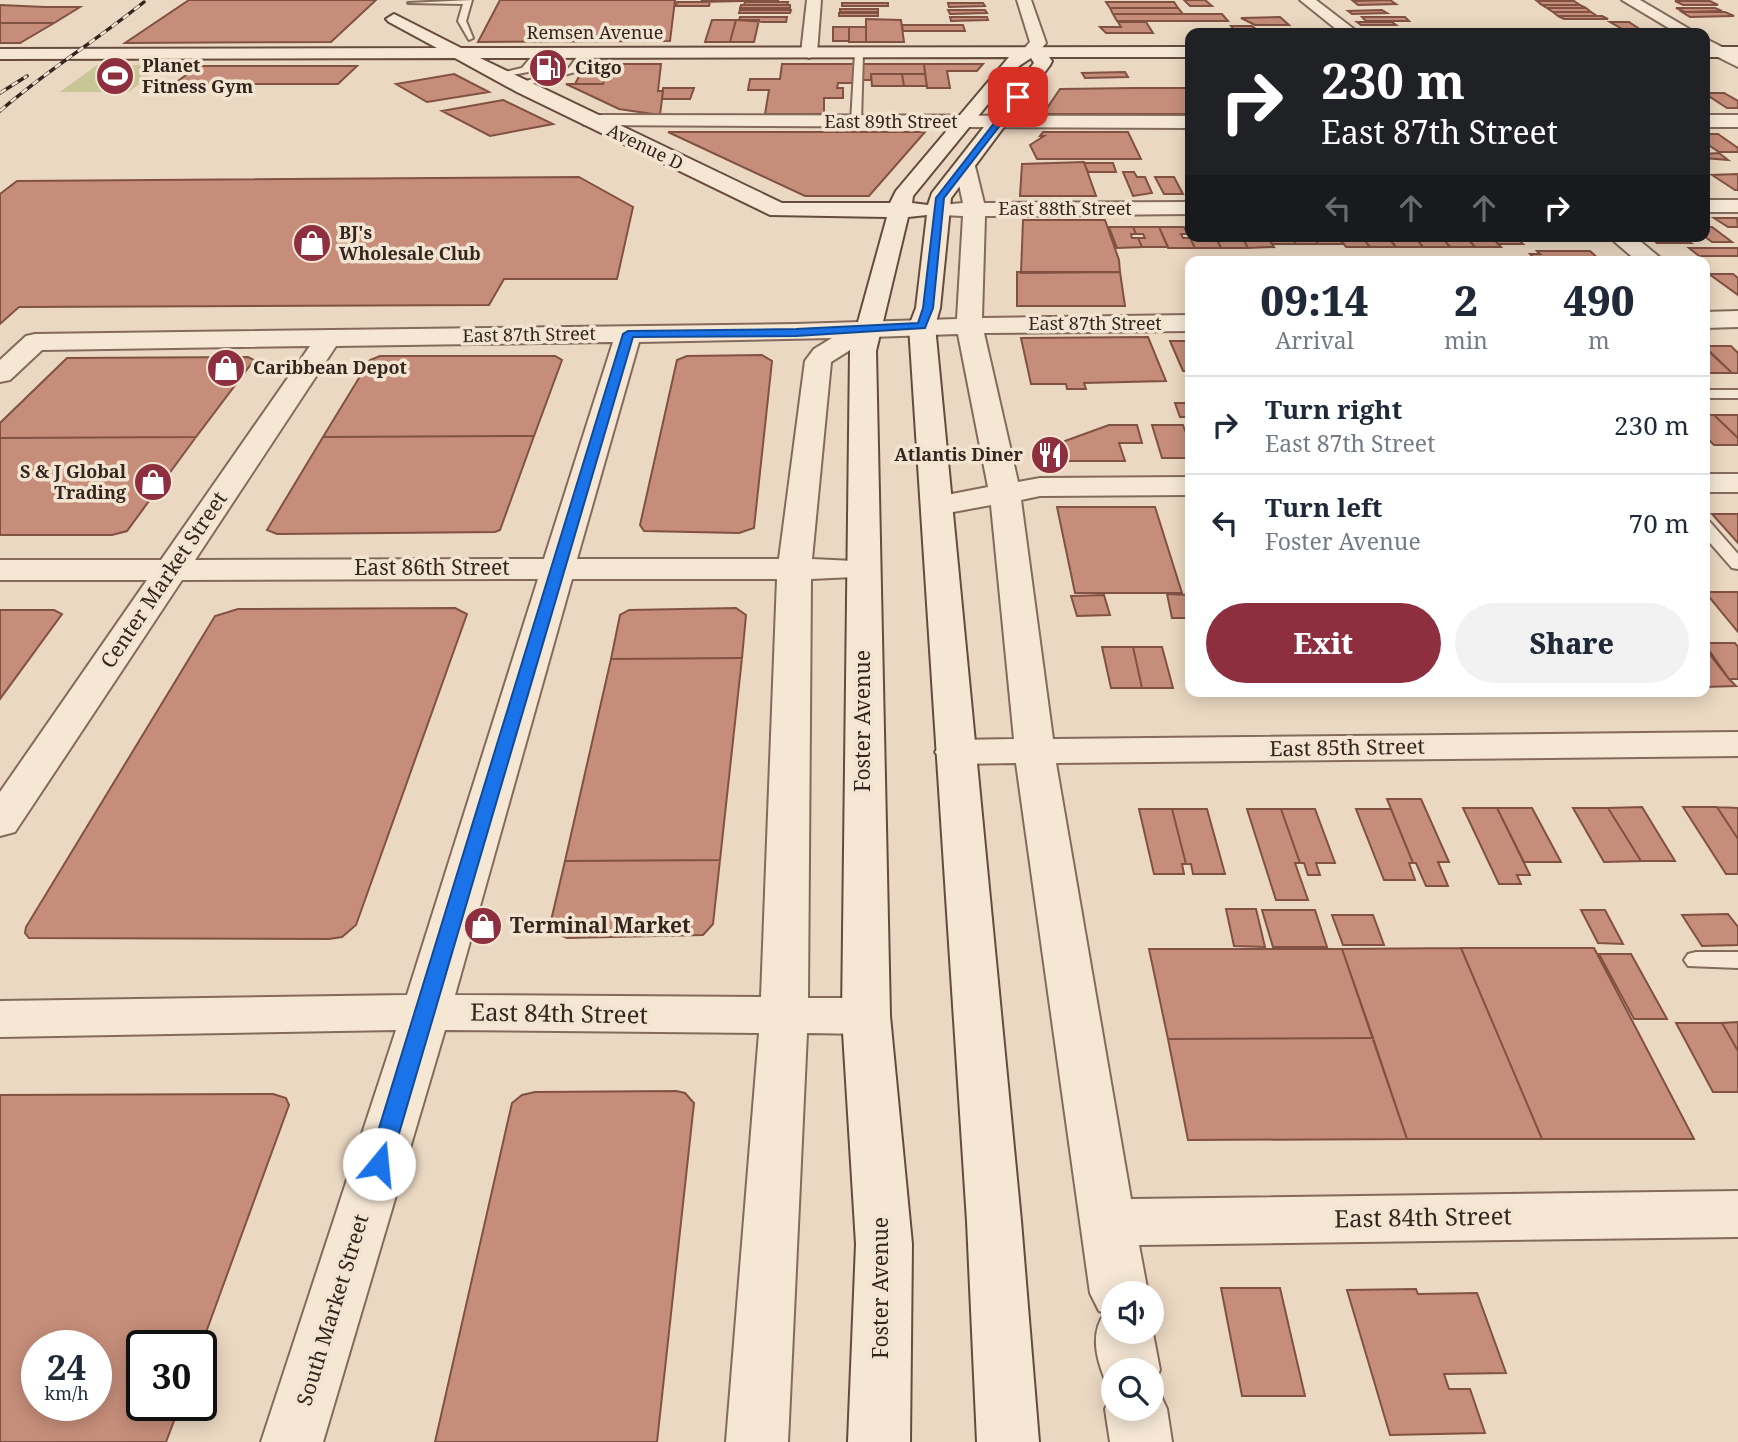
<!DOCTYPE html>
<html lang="en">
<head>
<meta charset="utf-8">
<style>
  :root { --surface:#fff; --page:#f2f2f3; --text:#1f2937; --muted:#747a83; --line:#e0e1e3; --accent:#8e2f3f }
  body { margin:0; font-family:"Noto Serif",serif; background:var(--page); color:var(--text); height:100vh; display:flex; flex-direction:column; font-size:26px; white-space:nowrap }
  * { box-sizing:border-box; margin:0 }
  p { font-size:23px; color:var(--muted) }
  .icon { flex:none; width:38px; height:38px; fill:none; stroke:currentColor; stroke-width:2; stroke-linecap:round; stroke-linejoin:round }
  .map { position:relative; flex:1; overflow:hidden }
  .sheet { position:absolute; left:1185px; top:256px; width:525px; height:441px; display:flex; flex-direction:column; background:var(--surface); border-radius:14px; box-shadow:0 4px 18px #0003 }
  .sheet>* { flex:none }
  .banner { position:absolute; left:1185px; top:28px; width:525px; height:214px; border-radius:14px; box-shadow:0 4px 18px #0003; background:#202124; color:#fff; overflow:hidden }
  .fabs { position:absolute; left:1101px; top:1281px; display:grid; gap:14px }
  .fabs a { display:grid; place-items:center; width:63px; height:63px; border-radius:50%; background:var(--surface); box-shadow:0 4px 18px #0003; font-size:35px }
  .speed { position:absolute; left:21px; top:1330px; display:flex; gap:14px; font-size:35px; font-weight:700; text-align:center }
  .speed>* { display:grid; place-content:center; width:91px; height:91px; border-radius:50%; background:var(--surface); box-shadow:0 4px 18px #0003; line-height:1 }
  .speed small { font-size:18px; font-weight:400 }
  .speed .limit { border:4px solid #111; border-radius:10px; background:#fff; color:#111 }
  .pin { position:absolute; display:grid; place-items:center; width:60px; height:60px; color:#fff; margin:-30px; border-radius:14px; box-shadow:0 4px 10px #0006 }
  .me { position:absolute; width:77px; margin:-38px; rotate:17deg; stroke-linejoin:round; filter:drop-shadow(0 0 5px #0008) }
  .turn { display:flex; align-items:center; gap:24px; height:147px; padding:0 21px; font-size:32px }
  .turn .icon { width:91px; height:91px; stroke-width:2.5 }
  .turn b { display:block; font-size:49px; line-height:60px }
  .lanes { display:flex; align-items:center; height:66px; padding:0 21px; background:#0003; justify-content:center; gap:35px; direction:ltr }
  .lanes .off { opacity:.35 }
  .eta { display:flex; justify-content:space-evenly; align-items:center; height:119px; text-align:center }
  .eta b { font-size:42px; font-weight:800; line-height:49px }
  .button { display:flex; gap:14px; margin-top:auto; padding:14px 21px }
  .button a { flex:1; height:80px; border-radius:42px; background:var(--accent); color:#fff; font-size:28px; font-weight:800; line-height:80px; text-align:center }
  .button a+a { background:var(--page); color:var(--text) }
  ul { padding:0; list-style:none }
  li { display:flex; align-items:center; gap:21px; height:98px; padding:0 21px; border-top:2px solid var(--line) }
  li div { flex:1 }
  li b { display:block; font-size:26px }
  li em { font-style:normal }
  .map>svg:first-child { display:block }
  .green { fill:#c8c697 }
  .building { fill:#c68e7a; stroke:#815142; stroke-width:2; fill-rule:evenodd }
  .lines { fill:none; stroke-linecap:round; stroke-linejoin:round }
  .service-casing { stroke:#836a5b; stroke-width:4 }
  .minor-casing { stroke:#836a5b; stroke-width:4 }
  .secondary-casing { stroke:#654b3e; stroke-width:4 }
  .service { fill:#f6e7d5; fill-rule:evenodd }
  .minor { fill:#f6e7d5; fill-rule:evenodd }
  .secondary { fill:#f6e7d5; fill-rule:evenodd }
  .rail-casing { stroke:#34251e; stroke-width:3.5 }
  .rail { stroke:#f3e4d1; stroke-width:2.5; stroke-dasharray:7; stroke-linecap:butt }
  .route { fill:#1a73e8; stroke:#114b97; stroke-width:2 }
  .labels { text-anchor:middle; stroke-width:7; stroke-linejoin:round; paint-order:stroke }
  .far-street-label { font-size:18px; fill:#34251e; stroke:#f3e4d1 }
  .far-poi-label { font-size:18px; font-weight:bold; fill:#34251e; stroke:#f3e4d1; text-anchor:start }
  .street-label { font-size:21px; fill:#34251e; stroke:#f3e4d1 }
  .poi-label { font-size:21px; font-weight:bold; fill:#34251e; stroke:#f3e4d1; text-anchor:start }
  .near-street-label { font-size:24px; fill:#34251e; stroke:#f3e4d1 }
</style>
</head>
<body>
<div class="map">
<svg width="1738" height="1442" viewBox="0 0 1738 1442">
  <rect width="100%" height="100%" fill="#ebd8c2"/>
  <path class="green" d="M97 65H163L129 92H60Z"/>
  <path class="building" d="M189 0H376L331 42 125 43Z
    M500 0H675L670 41 478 42Z
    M702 0H779L701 2Z
    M1184 0H1205L1212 6H1190Z
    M1390 0 1396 4 1358 5 1353 1Z
    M1537 1H1574L1580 5H1542Z
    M1675 1H1710L1718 5H1683Z
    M677 2H710L709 6H676Z
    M745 2H788L787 5H744Z
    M1106 2H1174L1178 8H1110Z
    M842 3H888V6H842Z
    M948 3H983L985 6 949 7Z
    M0 5 45 7H80L54 23H0Z
    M741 5H790V8H740Z
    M1542 5H1580L1586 8H1547Z
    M1110 8H1178L1183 14H1113Z
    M1547 8H1586L1591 12H1553Z
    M1676 8H1715L1722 11 1685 12Z
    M840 9H878V12H840Z
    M740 10H791L790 13H739Z
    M948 10H985L987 13 950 14Z
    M1382 10 1387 13 1352 14 1348 11Z
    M1553 12H1591L1597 16H1558Z
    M1682 12H1725L1734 16 1690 17Z
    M839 13H878V16H839Z
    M1113 14H1222L1228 21H1117Z
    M1558 16H1602L1608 19H1564Z
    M740 17H787L786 22H764L739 20Z
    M950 17H987L988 20 951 21Z
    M1280 17 1289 25H1255L1241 18Z
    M1362 17H1405L1409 21H1366Z
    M866 19 901 20 904 42H866Z
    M712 20H736L730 42H705Z
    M736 20H759L754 42H730Z
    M1118 22H1146L1153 33H1106L1100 27H1121Z
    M1357 22H1392L1396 25H1361Z
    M1610 22H1629L1641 30H1624Z
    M0 23H54L20 43H0Z
    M902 25H963L965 31H903Z
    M1231 26H1252L1261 33H1237Z
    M833 27H849V41H833Z
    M849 27H866V42H849Z
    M612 64 603 84H575L585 65Z
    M612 64H661L658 91H663L660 115 619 109 566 84H603Z
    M782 64H855L856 83H838L837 88H843V98H824V114H765L769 90H748L750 79H780Z
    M859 64H924L925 74H871V80H859Z
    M924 64H983L977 71H947L950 88H927Z
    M198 66H357L338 84H174Z
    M1125 72 1128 77 1085 78 1082 73Z
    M454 74 489 92 427 102 396 84Z
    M871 74H902L904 86H872Z
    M902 74H925L927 86H904Z
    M663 88H694L690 99H662Z
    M1135 88H1190V114H1043L1060 89Z
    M1704 93H1724L1738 101V108H1727Z
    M503 100 553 124 490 136 442 111Z
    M668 132H925L869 196H805Z
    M1043 132H1128L1141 159H1037L1030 145 1044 136H1040Z
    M1704 134H1718L1738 148V152H1719L1704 142Z
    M1719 153 1728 160 1704 158V154Z
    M1084 162 1096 196H1020L1022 164Z
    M1084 163H1113L1116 172H1088Z
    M1123 172H1134L1137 177H1145L1152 193 1133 196Z
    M1738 174V190H1735L1712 175Z
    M579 177 633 207 617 279H504L489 305 19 307 0 324V194L17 181Z
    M1155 177H1174L1183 194H1164Z
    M1714 218H1737L1738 227H1728Z
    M1023 220H1105L1119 260 1120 272 1021 273Z
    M1109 227H1133L1136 234H1131L1132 238H1138L1142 247 1117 248Z
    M1133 227H1159L1168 247H1142L1138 238H1145L1143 234H1136Z
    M1159 227H1184L1188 234H1181L1183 238H1190L1195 248H1168Z
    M1704 227H1712L1732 242H1712L1704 236 1682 237 1691 243H1657L1648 236H1704Z
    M1195 236H1215L1221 248H1195L1190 238Z
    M1215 236 1242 237 1248 248H1221Z
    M1247 236H1267L1274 247 1248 248 1242 237Z
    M1267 236H1291L1296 244H1272Z
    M1291 236H1313L1318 244H1296Z
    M1313 236H1338L1343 244H1318Z
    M1338 236 1362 237 1370 247H1346Z
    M1387 236 1396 247H1370L1362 237Z
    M1387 236 1415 237 1423 247H1396Z
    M1441 236 1450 247H1423L1415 237Z
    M1441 236 1466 237 1475 247H1450Z
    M1491 236 1501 247H1475L1466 237Z
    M1491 236H1515L1523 244H1498Z
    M1689 248H1738V256H1699Z
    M1537 251H1590L1601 261H1537L1530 254H1540Z
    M1017 272H1120L1125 306H1017Z
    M1709 274H1733L1738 278V295Z
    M1148 337 1166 381 1084 383 1086 389H1067L1066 384H1031L1021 338Z
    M1170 341H1190V371H1183Z
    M1704 346H1731L1738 353V373H1732Z
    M1704 347 1732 373H1705Z
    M762 355 772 361 754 528 739 533 644 531 640 525 677 360 687 356Z
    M380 356H555L562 360 534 436 323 437 370 360Z
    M67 358 248 357 254 360 196 437 0 438V423Z
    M1175 403H1190V417H1180Z
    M1704 415H1714L1738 438V445H1714L1704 435Z
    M1714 415H1738V438Z
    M1109 425H1137L1142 443H1119L1125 461H1046L1043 449Z
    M1152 425H1183L1190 444V458H1162Z
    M534 436 500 530 495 532 277 534 267 530 323 437Z
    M196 437 127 531 112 535H0V438Z
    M1057 507H1155L1182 593H1075Z
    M1712 514H1738V543Z
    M1705 592H1738V632Z
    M1167 594 1190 595V618H1172Z
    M1104 595 1110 615 1077 616 1071 596Z
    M736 608 746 615 742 658 611 659 620 615 629 610Z
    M238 609 455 608 467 614 356 925 342 937 329 939 29 938 25 933 26 927 215 616Z
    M0 610H54L62 614 0 699Z
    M1704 643H1735L1738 647V679H1729Z
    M1102 647H1133L1142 688H1111Z
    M1133 647H1162L1173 688H1142Z
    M1704 647 1729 679 1736 686 1704 687Z
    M742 658 720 860 565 861 611 659Z
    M1342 691H1371L1372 695H1343Z
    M1387 799H1421L1449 862H1438L1448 886H1426L1416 863H1413Z
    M1642 807 1675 861H1641L1608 808Z
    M1683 807H1717L1738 839V874H1726Z
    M1717 807 1738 808V839Z
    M1463 808H1497L1530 875H1517L1521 884H1499Z
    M1497 808H1532L1561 862H1524Z
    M1573 808H1608L1641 861 1604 862Z
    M1139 809H1172L1186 864H1182L1184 874H1154Z
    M1172 809H1207L1225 874H1193L1191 864H1186Z
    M1247 809H1281L1300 863H1295L1308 900H1276Z
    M1281 809H1315L1335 863H1316L1320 875H1308L1304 863H1300Z
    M1356 809H1391L1413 863H1409L1415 880H1384Z
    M720 860 713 924 703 935 567 938 552 931 550 925 565 861Z
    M1226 909H1256L1265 947 1234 946Z
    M1262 910H1315L1327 947H1273Z
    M1581 910H1605L1623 944 1598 943Z
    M1728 914 1738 927V945L1702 946 1682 915Z
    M1332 915H1373L1384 945H1343Z
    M1461 948 1542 1139H1407L1342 949Z
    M1461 948H1594L1694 1139H1542Z
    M1149 949H1342L1373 1038 1168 1039Z
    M1599 954H1631L1667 1019H1634Z
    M1738 1022V1051L1722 1023Z
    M1676 1023H1722L1738 1051V1092H1713Z
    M1373 1038 1407 1139 1188 1140 1168 1039Z
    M676 1091 685 1093 694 1103 657 1442H435L512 1103 522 1095 535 1092Z
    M273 1094 286 1098 289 1105 201 1346H142V1405H180L166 1442H0V1095ZM37 1346H96V1405H37Z
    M1221 1288H1280L1305 1396H1242Z
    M1416 1289 1418 1294 1477 1293 1506 1373 1444 1374 1449 1389H1470L1485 1433 1390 1435 1347 1290Z"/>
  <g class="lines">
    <defs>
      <path id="service" d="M472 0 466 21 473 38 469 40 458 21 463 4 408 3Z
        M537 50 544 52 528 72 501 77V73L522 68Z
        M582 50 589 52 575 72 517 88 513 85 569 68Z
        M859 51 863 53 861 122 856 125 851 122 855 53Z
        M1704 390H1738V398H1704Z
        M1704 520 1710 522 1738 554V569L1732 568 1704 536Z
        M1696 952H1738V968L1688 966 1684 960 1688 954Z"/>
      <path id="minor" d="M807 0H821L817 53 809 58 801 53Z
        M1017 0H1031L1046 43 1034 57H1022L1020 53 1030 42Z
        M1300 0H1316L1359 33H1341Z
        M1622 0H1640L1696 33H1677Z
        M1704 38 1738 55V67L1704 50Z
        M591 115 1190 116V128L584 125 582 121Z
        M1704 115H1738V127H1704Z
        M965 160 975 166 984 203 1190 202V214L985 216 982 318 1190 315V331L984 333 1018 482 1040 478 1190 477V495L1040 496 1021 500 1053 739 1738 732V756L1056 763 1131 1199 1738 1191V1237L1139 1245 1148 1293H1113V1332H1152V1328L1160 1370 1152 1387 1158 1389 1167 1409 1172 1442H1110L1105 1409 1113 1392V1409H1152V1370H1113V1391L1109 1389C1098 1365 1088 1335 1105 1313L1099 1311 1090 1293 1016 763 955 764 941 760 935 752 941 744 955 740 1014 739 991 505 937 515 926 513 921 506 926 499 988 487 958 334 871 337 831 362 812 559 875 562 880 569 875 576 811 579 808 998H866L883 1003 890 1016 883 1029 866 1034 807 1033 788 1442H726L759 1033 445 1030 323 1442H261L396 1030 0 1037V1001L407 995 538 579 182 580 15 832 0 836V792L147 580H0V560H161L310 346 42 350 10 380 0 382V360L26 336 35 334 796 324 957 319 963 216 941 215 938 210 941 205 963 203 955 166ZM832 338 814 349 805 361 779 559H577L639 342ZM613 342 544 559 195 560 336 346ZM572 579H777L761 997 455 995Z
        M1704 200H1738V212H1704Z
        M1608 236H1634L1664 261H1637Z
        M1738 311V327L1704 328V312Z
        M1704 474H1738V492H1704Z"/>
      <path id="secondary" d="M394 14 461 48 1190 47V57H1049L1052 61 1050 65 951 198 940 308 935 326 1021 1221 1039 1442H977L967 1221 909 326 916 308 927 215 908 217 876 351 890 1016 912 1244 910 1442H848L856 1244 842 1016 850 351 887 217 770 215 517 92 455 58 0 59V49L437 48 389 22 386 19ZM1009 57 896 191 890 203H782L480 58ZM1031 58 1034 63 932 193 928 205 912 203 913 196 1019 66Z
        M1704 47H1738V57H1704Z"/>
    </defs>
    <use href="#service" class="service-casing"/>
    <use href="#minor" class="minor-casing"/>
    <use href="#secondary" class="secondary-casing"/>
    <use href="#service" class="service"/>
    <use href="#minor" class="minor"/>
    <use href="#secondary" class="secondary"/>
    <defs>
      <path id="rail" d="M0 93 27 76
        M0 111C46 71 97 40 144 2"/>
    </defs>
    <use href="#rail" class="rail-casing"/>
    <use href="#rail" class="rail"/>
  </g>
  <path class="route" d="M1016 95 1022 97 944 198 933 308 925 328 796 336 633 337 390 1164 386 1170 379 1173 371 1170 368 1164 623 334 628 331 796 329 918 323 923 308 936 198Z"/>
  <defs>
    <symbol id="fuel-disc" viewBox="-11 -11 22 22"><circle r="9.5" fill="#8e2f3f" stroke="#f3e4d1"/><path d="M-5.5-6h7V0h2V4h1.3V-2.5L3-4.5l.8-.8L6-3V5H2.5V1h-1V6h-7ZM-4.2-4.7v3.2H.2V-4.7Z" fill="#fff"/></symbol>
    <symbol id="stadium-disc" viewBox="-11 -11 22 22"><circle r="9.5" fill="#8e2f3f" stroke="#f3e4d1"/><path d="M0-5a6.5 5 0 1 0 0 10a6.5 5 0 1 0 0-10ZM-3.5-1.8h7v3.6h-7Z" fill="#fff"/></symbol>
    <symbol id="shop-disc" viewBox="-11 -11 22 22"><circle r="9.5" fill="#8e2f3f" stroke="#f3e4d1"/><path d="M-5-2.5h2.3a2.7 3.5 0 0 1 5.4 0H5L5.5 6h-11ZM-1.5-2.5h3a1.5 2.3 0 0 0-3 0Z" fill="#fff"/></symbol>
    <symbol id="restaurant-disc" viewBox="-11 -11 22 22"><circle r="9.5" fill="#8e2f3f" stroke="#f3e4d1"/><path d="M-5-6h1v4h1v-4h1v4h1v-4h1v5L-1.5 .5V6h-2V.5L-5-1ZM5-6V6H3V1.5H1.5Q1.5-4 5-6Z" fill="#fff"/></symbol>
  </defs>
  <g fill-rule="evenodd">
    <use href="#fuel-disc" x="526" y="46" width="44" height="44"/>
    <use href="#stadium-disc" x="93" y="54" width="44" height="44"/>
    <use href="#shop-disc" x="290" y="221" width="44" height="44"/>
    <use href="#shop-disc" x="204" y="346" width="44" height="44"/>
    <use href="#restaurant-disc" x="1028" y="433" width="44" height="44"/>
    <use href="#shop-disc" x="131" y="460" width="44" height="44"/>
    <use href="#shop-disc" x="461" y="904" width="44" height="44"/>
  </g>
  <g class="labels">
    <g class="far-street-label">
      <text x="595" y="39">Remsen Avenue</text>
      <text x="891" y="128">East 89th Street</text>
      <text transform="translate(645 147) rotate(26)" y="6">Avenue D</text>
      <text x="1065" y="215">East 88th Street</text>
      <text x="1095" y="330">East 87th Street</text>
      <text transform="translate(529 335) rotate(-1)" y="6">East 87th Street</text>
    </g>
    <g class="far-poi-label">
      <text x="142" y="72">Planet<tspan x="142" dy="21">Fitness Gym</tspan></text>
      <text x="575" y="74">Citgo</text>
      <text x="339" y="239">BJ's<tspan x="339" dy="21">Wholesale Club</tspan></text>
      <text x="253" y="374">Caribbean Depot</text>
      <text x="1023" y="461" text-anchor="end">Atlantis Diner</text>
      <text x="126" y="478" text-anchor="end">S &amp; J Global<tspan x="126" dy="21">Trading</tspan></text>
    </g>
    <g class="street-label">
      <text x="432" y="575">East 86th Street</text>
      <text transform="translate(164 580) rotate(-56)" y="7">Center Market Street</text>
      <text transform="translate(863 721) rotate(-90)" y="7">Foster Avenue</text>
      <text transform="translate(1347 748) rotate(-1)" y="7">East 85th Street</text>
      <text transform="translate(881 1288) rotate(-90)" y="7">Foster Avenue</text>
      <text transform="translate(333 1310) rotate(-73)" y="7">South Market Street</text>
    </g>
    <g class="poi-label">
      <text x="510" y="933">Terminal Market</text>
    </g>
    <g class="near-street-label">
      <text transform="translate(559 1014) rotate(1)" y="8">East 84th Street</text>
      <text transform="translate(1423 1218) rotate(-1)" y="8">East 84th Street</text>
    </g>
  </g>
</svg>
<div class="fabs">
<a><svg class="icon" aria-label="sound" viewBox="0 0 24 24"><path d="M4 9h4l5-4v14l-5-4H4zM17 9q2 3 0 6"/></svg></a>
<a><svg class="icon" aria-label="search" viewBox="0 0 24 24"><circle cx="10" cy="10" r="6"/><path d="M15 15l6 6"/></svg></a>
</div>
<div class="speed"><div>24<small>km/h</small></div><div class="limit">30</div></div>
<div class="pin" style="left:1018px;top:97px;background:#d93025"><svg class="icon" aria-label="arrive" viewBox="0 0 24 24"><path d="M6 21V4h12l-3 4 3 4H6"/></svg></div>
<svg class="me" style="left:379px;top:1164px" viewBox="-20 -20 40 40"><circle r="19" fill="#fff"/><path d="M0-13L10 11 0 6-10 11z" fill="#1a73e8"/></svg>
<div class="banner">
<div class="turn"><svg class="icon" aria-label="right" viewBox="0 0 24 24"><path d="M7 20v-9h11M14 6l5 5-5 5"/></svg><div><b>230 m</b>East 87th Street</div></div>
<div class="lanes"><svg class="icon off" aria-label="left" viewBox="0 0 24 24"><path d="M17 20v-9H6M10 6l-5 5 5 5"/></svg><svg class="icon off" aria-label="ahead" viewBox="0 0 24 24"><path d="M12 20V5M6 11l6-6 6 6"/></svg><svg class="icon off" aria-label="ahead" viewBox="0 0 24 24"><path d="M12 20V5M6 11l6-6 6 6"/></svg><svg class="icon" aria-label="right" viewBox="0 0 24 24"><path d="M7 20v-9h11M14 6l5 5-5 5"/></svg></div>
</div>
<section class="sheet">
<div class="eta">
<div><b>09:14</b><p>Arrival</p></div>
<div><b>2</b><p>min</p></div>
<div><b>490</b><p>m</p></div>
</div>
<ul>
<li><svg class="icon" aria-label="right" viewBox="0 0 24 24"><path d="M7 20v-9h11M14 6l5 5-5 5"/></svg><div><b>Turn right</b><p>East 87th Street</p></div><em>230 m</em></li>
<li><svg class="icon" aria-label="left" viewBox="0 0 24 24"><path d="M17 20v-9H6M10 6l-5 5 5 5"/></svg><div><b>Turn left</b><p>Foster Avenue</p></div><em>70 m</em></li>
</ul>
<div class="button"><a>Exit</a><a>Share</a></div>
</section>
</div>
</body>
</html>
